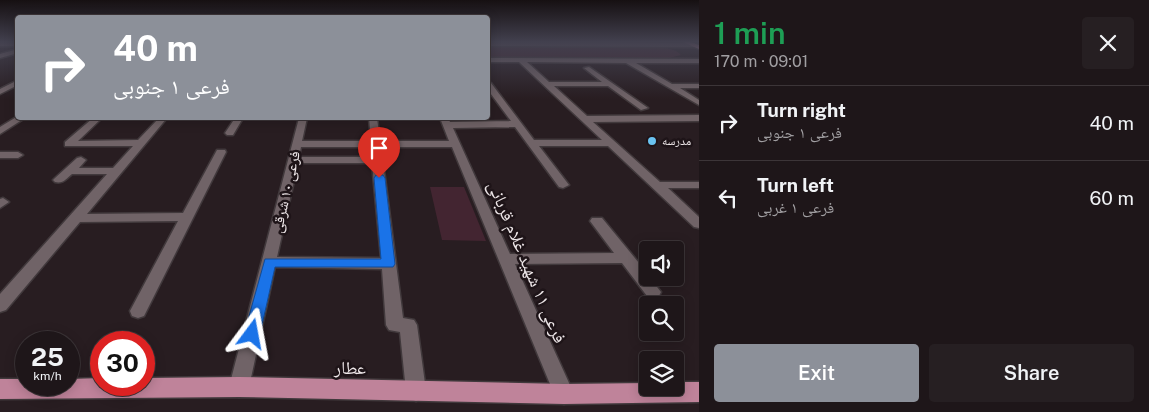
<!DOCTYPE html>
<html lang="en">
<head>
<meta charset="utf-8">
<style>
  :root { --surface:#1e1619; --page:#261f22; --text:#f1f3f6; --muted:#a19fa2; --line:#3c3538; --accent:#8c9099 }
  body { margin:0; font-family:"Public Sans","Noto Naskh Arabic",sans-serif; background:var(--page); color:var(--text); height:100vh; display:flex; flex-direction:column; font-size:19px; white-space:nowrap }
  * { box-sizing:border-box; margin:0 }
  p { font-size:16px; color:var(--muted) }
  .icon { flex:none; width:28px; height:28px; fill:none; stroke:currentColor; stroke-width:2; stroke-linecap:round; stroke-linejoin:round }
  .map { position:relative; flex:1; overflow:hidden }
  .panel { display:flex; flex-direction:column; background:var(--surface); width:450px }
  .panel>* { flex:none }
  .top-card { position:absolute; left:15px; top:15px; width:475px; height:105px; border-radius:5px; box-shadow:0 2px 12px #0003,0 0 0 1px var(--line); background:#8c9099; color:#fff; overflow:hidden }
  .tools { position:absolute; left:639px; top:241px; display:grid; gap:10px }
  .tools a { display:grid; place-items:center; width:45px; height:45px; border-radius:5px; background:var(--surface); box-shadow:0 2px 12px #0003,0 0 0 1px var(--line); font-size:25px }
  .speed { position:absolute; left:15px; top:331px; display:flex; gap:10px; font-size:25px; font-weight:700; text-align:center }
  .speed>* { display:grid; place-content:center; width:65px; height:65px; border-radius:50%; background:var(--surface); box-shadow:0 2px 12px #0003,0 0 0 1px var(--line); line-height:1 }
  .speed small { font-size:12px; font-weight:400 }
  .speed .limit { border:8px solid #d22; background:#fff; color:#111 }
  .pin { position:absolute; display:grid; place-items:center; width:42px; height:42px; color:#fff; margin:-51px -21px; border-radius:50% 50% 50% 0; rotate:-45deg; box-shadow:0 0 5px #0007 }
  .pin .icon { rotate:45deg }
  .me { position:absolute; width:55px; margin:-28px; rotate:13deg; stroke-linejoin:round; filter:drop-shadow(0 0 4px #0008) }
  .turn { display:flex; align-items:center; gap:18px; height:105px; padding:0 15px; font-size:22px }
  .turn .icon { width:65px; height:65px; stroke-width:2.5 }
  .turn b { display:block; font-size:35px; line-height:42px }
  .round { display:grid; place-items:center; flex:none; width:52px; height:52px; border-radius:5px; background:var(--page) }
  .head { display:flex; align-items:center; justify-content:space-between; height:85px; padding:0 15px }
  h1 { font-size:30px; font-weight:600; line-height:38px; color:#1e9e55 }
  .cta { display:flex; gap:10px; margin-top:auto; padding:10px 15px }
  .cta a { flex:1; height:58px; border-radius:5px; background:var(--accent); color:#fff; font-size:20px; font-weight:600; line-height:58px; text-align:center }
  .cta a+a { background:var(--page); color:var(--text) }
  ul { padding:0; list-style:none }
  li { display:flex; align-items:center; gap:15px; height:75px; padding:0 15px; border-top:1px solid var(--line) }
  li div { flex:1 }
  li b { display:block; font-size:19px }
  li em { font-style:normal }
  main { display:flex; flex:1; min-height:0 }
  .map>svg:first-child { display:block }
  .green { fill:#432531 }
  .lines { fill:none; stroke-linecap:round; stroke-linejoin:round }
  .minor-casing { stroke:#41393c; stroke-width:3 }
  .major-casing { stroke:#41393c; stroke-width:3 }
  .minor { fill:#706367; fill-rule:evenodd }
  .major { fill:#bf839a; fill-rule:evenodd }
  .route { fill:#1a73e8; stroke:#114b97 }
  .poi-dot { fill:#6ac3f1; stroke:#1e1418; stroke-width:2 }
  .labels { text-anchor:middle; stroke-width:5; stroke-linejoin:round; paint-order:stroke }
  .far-poi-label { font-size:12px; fill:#ede6e8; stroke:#1e1418; text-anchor:start }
  .street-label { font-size:15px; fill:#ede6e8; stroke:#1e1418 }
  .near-street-label { font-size:18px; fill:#ede6e8; stroke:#1e1418 }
</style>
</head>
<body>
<main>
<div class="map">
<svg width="699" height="412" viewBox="0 0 699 412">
  <rect width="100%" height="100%" fill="#281d21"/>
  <path class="green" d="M574 46 583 48H616L619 46C633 46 672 44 681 55L665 59H488V47Z
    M430 187H464L486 241 442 240Z"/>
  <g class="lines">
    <defs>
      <path id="minor" d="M0 42H18V46H0Z
        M488 42 694 43 697 45 694 47 488 46Z
        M18 49V53L0 58V54Z
        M488 58 699 59V63H636L672 84H699V88H680L699 100V105L626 63 527 62 549 82H602L584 68 589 67 648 108 641 110 608 86H554L587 116 699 115V121L593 122 660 182H699V188H668L699 217V228L694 227 608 146H539L569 185 563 188 559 187 515 127 453 128 510 254 614 253 590 221 592 218H602L648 274V278H650L661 292 659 296 653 298 647 296 622 263 515 264 574 394 571 401 564 404 557 401 452 147H381L403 318 414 320 417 325 426 391 423 398 416 401 409 398 406 391 400 332 389 330 386 325 382 269 275 267 249 387 246 394 239 397 232 394 229 387 299 118H307L302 141H371L369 118H377L380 141H449L440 118H448L450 122 511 121 488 90V83H491L534 140H602L519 62H488ZM301 147H371L372 157H299ZM298 163H372L381 258 277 257Z
        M18 80V85L0 94V89Z
        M18 116 25 118 0 134V127Z
        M93 118H102L78 141 138 140 159 118H167L87 214 183 213 217 150H225L226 152 144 316 138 318 132 316 130 311 178 221 80 222 6 310 0 312V294L107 174H72C66 179 63 184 55 182L53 180 55 178 77 158 81 157 86 160 79 168H113L133 146H65V142Z
        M235 118H243L233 135H227L225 133Z
        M0 152H18L23 155 18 158H0Z
        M3 198 9 202 0 208V199Z"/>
      <path id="major" d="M683 42H690L699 45V49Z
        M239 377 564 384 648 383V388H675V382H699V402L564 404 239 397 0 399V379H26V385H69V379L101 378V385H144V378Z"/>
    </defs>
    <use href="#minor" class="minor-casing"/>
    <use href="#major" class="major-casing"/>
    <use href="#minor" class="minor"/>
    <use href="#major" class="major"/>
  </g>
  <linearGradient id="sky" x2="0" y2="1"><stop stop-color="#161012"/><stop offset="0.42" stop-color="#42404e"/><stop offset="1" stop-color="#42404e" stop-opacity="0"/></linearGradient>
  <rect width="699" height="99" fill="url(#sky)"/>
  <path class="route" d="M376 175H383L385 178 395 264 393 267H275L260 334 258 338 252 341 247 338 244 334 265 259H381L374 178Z"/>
  <circle class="poi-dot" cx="652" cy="141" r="5"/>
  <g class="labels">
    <g class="far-poi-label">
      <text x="662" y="145">مدرسه</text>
    </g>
    <g class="street-label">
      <text transform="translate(286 192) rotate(-77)" y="5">فرعی ۱۰ شرقی</text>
    </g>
    <g class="near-street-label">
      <text transform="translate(527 262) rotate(67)" y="6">فرعی ۱۱ شهید غلام قربانی</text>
      <text transform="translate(350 368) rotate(1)" y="6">عطار</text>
    </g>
  </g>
</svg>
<div class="tools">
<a><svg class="icon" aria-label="sound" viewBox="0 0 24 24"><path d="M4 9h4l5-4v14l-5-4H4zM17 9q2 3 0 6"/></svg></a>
<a><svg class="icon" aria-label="search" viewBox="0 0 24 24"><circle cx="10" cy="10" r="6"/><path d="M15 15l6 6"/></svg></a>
<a><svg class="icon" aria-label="layers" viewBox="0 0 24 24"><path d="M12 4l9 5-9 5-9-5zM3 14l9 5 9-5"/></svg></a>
</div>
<div class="speed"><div>25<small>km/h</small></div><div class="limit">30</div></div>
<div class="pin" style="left:379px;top:178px;background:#d93025"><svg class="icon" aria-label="arrive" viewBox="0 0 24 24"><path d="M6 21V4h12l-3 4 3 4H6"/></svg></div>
<svg class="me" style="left:252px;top:334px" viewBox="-20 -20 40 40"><path d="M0-17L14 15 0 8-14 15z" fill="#1a73e8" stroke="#fff" stroke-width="4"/></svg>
<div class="top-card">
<div class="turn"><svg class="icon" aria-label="right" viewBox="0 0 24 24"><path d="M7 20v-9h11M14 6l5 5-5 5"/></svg><div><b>40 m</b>فرعی ۱ جنوبی</div></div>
</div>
</div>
<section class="panel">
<div class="head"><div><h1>1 min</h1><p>170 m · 09:01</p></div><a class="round"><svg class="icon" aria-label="close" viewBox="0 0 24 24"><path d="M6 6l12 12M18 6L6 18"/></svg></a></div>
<ul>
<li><svg class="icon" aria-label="right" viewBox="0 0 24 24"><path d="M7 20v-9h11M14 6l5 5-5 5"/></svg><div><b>Turn right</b><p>فرعی ۱ جنوبی</p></div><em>40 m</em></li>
<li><svg class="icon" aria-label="left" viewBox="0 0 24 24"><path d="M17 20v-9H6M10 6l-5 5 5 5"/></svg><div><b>Turn left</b><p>فرعی ۱ غربی</p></div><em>60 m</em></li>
</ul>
<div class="cta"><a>Exit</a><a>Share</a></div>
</section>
</main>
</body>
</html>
